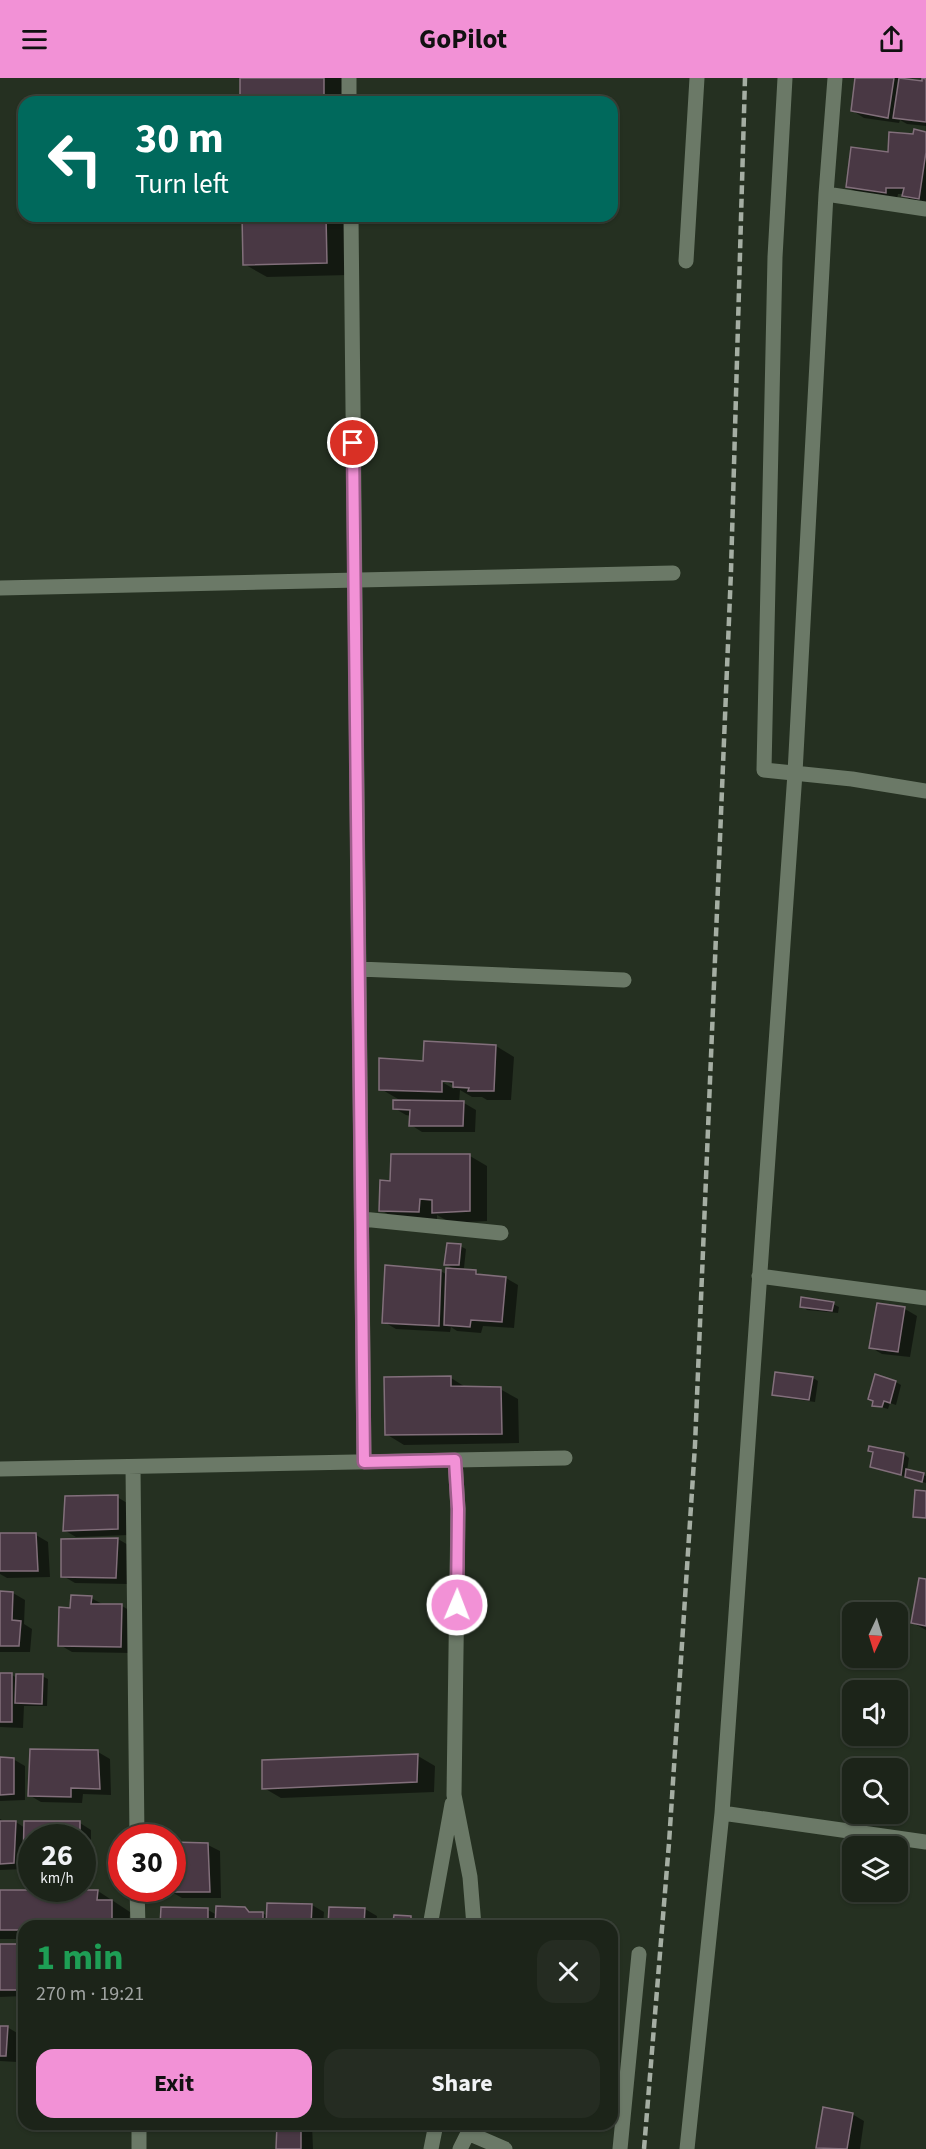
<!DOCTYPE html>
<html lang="en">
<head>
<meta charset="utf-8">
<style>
  :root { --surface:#1c2419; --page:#252c22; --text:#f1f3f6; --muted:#a0a4a2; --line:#3a4138; --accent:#f291d6 }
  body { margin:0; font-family:"Source Sans 3",sans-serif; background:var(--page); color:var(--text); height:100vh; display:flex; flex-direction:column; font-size:22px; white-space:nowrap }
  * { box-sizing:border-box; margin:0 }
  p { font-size:20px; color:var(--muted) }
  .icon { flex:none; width:33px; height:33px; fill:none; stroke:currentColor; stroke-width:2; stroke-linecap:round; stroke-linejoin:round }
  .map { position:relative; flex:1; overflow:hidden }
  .panel { position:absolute; left:18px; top:1842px; width:600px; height:210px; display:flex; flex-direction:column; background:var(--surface); border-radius:18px; box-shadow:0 2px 4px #0004,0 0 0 2px var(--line) }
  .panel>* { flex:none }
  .top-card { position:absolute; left:18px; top:18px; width:600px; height:126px; border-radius:18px; box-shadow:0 2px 4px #0004,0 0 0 2px var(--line); background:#00695c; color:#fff; overflow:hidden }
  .needle { width:39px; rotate:184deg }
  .buttons { position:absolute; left:842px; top:1524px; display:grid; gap:12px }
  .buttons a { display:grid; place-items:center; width:66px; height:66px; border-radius:12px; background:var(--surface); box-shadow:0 2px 4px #0004,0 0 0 2px var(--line); font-size:30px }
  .speed { position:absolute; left:18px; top:1746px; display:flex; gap:12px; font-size:30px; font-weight:700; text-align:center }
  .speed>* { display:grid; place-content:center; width:78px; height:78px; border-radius:50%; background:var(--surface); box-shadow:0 2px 4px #0004,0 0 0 2px var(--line); line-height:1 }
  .speed small { font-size:15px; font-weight:400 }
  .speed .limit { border:9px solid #d22; background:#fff; color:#111 }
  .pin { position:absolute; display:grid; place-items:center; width:51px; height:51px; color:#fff; margin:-26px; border:3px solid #fff; border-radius:50%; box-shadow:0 2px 6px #0007 }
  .me { position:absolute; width:66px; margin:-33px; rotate:1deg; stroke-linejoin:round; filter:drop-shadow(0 0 4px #0008) }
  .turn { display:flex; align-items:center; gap:21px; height:126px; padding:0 18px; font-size:27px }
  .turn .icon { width:78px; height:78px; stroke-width:2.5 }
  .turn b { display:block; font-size:42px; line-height:51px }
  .round { display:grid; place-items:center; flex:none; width:63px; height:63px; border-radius:18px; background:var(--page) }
  .headline { display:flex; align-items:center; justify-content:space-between; height:102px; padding:0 18px }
  h1 { font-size:36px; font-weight:700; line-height:45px; color:#1e9e55 }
  .button { display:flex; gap:12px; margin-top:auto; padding:12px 18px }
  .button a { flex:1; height:69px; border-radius:18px; background:var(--accent); color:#111; font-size:24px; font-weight:700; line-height:69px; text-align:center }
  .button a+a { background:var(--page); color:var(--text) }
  header { display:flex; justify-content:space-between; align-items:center; height:78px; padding:0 18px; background:var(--accent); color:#111; font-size:27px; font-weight:700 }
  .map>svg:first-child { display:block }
  .shadow { fill:#0007; fill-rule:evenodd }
  .building { fill:#493844; stroke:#826f7b; stroke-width:1.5 }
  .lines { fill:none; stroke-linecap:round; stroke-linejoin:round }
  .minor { stroke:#6b7967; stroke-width:15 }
  .rail { stroke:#a5aea3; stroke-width:4.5; stroke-dasharray:9 4.5; stroke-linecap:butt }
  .route-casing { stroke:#9d5e8b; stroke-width:15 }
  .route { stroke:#f291d6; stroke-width:10 }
</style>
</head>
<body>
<header><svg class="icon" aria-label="menu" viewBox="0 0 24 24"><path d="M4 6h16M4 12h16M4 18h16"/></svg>GoPilot<svg class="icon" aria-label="share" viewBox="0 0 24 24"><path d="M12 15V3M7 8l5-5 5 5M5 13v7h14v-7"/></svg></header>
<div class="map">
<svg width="926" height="2071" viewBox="0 0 926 2071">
  <rect width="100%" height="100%" fill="#253021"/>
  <path class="shadow" d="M241 0H346V24H242Z
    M856 0H900L924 5 926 2V48L907 46 900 42 899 45 864 40 853 33Z
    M926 55V126L916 125 904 118V116H898L897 121 859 115 847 109 915 57Z
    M244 138H348L349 197 267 199 244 186Z
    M426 965 496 968 514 979 511 1022H487L482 1019H472L460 1012 459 1025H464L476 1032 475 1054H422L411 1047V1038L406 1037 394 1030 403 1024 381 1011 424 985ZM437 998 454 1008V1011L435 1000Z
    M470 1078 487 1088V1143L451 1145 437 1137V1143L398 1142 381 1132 391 1104Z
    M460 1168 466 1171 464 1190H452L446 1186Z
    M448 1192 476 1194 484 1198 506 1200 518 1207 514 1250 483 1248 481 1255 457 1253 451 1249 450 1254 396 1251 384 1244 441 1193 447 1197Z
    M833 1226 839 1229 838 1235 807 1232 802 1228Z
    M905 1231 917 1238 910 1279 882 1276 870 1269Z
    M776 1296 813 1300 818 1303 815 1324 779 1319 774 1316Z
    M451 1300 467 1310 500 1311 518 1321 519 1365 404 1367 386 1356Z
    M896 1304 901 1307 896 1327 890 1325 888 1331 874 1327Z
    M869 1373 904 1376 909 1380 907 1393 926 1398V1405L872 1388 874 1376Z
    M117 1419 129 1426V1457L76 1459 64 1452Z
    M0 1457H36L48 1464 50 1499 7 1500 0 1496Z
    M118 1461 130 1468 127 1506 75 1505 63 1498 62 1462Z
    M926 1503V1552L913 1545Z
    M0 1515H13L25 1522 24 1546 32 1551 30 1574H0Z
    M91 1520 104 1527 122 1528 134 1535 132 1575 72 1574 60 1567 71 1532Z
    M0 1597H12L17 1600 42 1598 48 1601 47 1628H24L23 1650 0 1649Z
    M98 1674 110 1681 111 1717 83 1716 82 1725 41 1724 29 1717Z
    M418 1678 435 1688 434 1714 281 1720 264 1710Z
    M0 1681H13L25 1688V1722L0 1723Z
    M0 1741 6 1744H16L25 1750 80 1745 91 1752V1790H82V1760H32V1788L26 1785V1791L0 1792Z
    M208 1767 220 1773 221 1820H182L170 1813Z
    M0 1813H98L130 1834 129 1848H24V1861H0Z
    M268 1826 312 1827 324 1834 323 1848H161L208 1832 217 1837 245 1830 253 1835H262L268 1838Z
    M365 1831 377 1838 376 1846H395L411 1840 422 1848H329Z
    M0 1868H20L24 1870V1918L0 1919Z
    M0 1949H7L19 1956 17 1984 0 1983Z
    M852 2036 864 2043 860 2071H821L818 2069Z
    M278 2046H312L313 2071H278Z"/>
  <path class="building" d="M240 0H324V24H240Z
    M855 0H894L888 40 851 33Z
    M899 0 922 3V0L926 1V44L893 40Z
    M914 51 926 54V74L919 121 902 118 904 110H886V115L846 109 851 69 888 74 889 54 913 56Z
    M242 138H326L327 185 243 187Z
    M424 963 496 967 494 1013H468L469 1010 453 1009V1004L442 1003V1014L379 1012V980L423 983Z
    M393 1022 464 1023 463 1048H409L410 1032 393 1031Z
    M391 1076H470V1133L432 1135V1122L420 1121 419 1134 379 1133 380 1102 390 1103Z
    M447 1165 461 1166 459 1187H444Z
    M385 1187 441 1192 439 1248 382 1245Z
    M446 1190 476 1192V1196L506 1199 502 1244 471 1242 470 1249 444 1247Z
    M801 1219 834 1224 832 1233 800 1229Z
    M877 1225 905 1229 898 1274 869 1270Z
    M775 1294 813 1299 809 1322 772 1317Z
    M875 1296 896 1303 890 1325 884 1323 882 1329 872 1328 873 1323 868 1321Z
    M451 1298V1308L501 1309 502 1356 385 1357 384 1299Z
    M869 1368 904 1375 901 1397 870 1389 873 1374 868 1373Z
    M906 1391 924 1395 922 1404 905 1399Z
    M915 1412 926 1413V1440L913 1439Z
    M118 1417V1451L63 1453 65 1418Z
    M0 1455H36L38 1493H0Z
    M118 1460 116 1500 61 1499V1461Z
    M919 1500 926 1501V1548L911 1545Z
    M0 1513 13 1514 12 1542 21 1543 19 1568H0Z
    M71 1517 92 1518 91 1526H122L121 1569 58 1568 59 1529 70 1530Z
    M0 1595H12V1644H0Z
    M16 1596H43L42 1626 15 1625Z
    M30 1671 98 1672 100 1711 71 1710V1719L28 1718Z
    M418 1676 417 1704 262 1711V1682Z
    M0 1679 14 1680V1716L0 1717Z
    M0 1743H16L14 1785 0 1786Z
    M24 1743H80V1760H32V1785H23Z
    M172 1764 208 1765 210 1814H168V1810H172Z
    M0 1812H98L97 1822H112V1848H24V1852H0Z
    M267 1825 312 1826 311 1848H266Z
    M216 1828 245 1829 249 1834H263V1848H215Z
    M161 1829 208 1830V1848H160Z
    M329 1829 365 1830 364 1848H328Z
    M394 1837 411 1838V1848H371V1844H393Z
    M0 1866H20V1912H0Z
    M0 1948H8L6 1978H0Z
    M823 2029 853 2035 847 2071 816 2070Z
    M277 2046H301V2071H276Z"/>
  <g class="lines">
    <path class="minor" d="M349 0V24
      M785 0 775 179 764 692 852 701 926 713
      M826 116 835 0
      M351 138 364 1384
      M686 183 697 0
      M0 510 673 495
      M359 891 624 902
      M362 1141 501 1155
      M759 1198 926 1220
      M455 1382 565 1380
      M133 1389 137 1760
      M0 1391 455 1382 458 1431 454 1717 470 1799 474 1848
      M722 1735 926 1764
      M137 1810 138 1848
      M430 1848 452 1726
      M139 2046V2071
      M468 2055 505 2071
      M431 2071 436 2046
      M460 2071 468 2055 470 2046
      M620 2071 639 1876
      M687 2071 722 1735 795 695 826 116 926 131"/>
    <path class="rail" d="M644 2071 669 1765 695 1367 731 493 745 0"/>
  </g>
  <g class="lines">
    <defs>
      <path id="route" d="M353 365 364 1384 455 1382 458 1431 457 1527"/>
    </defs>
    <use href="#route" class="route-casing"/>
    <use href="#route" class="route"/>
  </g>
</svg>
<div class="buttons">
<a><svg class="needle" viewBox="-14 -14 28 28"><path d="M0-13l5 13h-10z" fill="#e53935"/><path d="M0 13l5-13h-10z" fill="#a0a4a2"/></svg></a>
<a><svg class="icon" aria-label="sound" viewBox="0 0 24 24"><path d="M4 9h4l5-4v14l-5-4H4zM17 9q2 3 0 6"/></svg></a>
<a><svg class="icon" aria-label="search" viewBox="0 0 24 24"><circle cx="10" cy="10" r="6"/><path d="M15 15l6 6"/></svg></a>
<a><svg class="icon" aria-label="layers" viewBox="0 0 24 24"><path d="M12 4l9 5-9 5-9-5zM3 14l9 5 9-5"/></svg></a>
</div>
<div class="speed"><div>26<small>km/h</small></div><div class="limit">30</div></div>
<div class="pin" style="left:353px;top:365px;background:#d93025"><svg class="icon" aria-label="arrive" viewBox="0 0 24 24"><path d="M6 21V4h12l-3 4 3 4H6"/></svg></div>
<svg class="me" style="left:457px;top:1527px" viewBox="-20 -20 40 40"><circle r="17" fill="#f291d6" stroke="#fff" stroke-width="3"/><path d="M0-11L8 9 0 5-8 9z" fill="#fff"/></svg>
<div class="top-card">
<div class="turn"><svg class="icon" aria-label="left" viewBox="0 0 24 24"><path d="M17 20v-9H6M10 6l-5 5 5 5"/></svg><div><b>30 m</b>Turn left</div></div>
</div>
<section class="panel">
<div class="headline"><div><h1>1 min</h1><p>270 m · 19:21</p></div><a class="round"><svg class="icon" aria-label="close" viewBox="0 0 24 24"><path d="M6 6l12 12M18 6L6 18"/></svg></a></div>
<div class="button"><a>Exit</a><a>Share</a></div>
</section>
</div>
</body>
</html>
